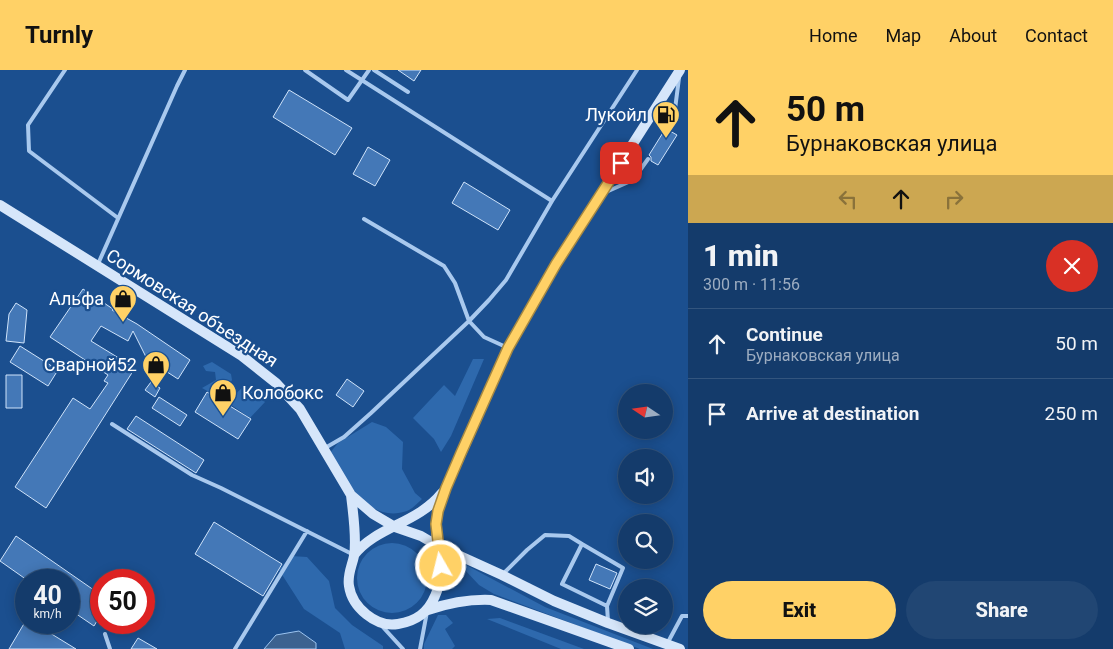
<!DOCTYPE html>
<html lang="en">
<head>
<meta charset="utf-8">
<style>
  :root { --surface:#143b6b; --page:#214673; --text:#f1f3f6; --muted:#9dadc1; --line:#33557e; --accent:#ffd166 }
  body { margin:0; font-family:Roboto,sans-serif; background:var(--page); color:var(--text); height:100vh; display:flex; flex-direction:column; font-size:19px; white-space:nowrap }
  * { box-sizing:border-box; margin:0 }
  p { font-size:16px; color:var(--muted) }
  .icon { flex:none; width:28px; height:28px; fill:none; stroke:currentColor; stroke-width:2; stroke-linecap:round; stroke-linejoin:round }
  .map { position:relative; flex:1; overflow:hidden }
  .drawer { display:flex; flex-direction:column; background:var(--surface); width:425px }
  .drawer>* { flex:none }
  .hud { background:#ffd166; color:#111; overflow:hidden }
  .needle { width:32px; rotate:283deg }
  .fabs { position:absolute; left:618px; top:314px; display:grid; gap:10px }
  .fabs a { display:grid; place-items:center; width:55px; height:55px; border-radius:50%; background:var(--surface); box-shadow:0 2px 12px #0003,0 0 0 1px var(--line); font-size:25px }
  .speed { position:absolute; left:15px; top:499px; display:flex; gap:10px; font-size:25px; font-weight:700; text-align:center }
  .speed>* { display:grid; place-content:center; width:65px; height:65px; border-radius:50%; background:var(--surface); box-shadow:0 2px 12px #0003,0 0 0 1px var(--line); line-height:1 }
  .speed small { font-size:12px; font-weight:400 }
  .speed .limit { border:8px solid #d22; background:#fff; color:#111 }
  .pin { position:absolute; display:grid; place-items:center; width:42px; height:42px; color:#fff; margin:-21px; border-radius:10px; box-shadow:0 2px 8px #0006 }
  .me { position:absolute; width:55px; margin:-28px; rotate:352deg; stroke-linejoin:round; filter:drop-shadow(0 0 4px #0008) }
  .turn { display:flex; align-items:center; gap:18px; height:105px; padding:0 15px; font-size:22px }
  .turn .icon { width:65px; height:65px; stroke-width:2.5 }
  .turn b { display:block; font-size:35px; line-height:42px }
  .lanes { display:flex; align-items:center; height:48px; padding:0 15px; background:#0003; justify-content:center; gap:25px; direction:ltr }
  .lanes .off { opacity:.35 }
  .round { display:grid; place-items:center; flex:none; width:52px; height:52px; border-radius:26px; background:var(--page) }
  .head { display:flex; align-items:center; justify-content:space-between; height:85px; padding:0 15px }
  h1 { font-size:30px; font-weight:800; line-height:38px }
  .action { display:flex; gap:10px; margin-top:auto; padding:10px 15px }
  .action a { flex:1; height:58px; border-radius:30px; background:var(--accent); color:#111; font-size:20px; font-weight:800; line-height:58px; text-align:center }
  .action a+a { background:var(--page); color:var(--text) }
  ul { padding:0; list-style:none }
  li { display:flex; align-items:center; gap:15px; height:70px; padding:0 15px; border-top:1px solid var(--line) }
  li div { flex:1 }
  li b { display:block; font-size:19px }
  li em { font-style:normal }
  header { display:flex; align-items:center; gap:30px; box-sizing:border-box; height:70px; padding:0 25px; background:var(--accent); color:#111 }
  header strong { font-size:24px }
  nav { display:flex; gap:28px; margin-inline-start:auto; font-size:18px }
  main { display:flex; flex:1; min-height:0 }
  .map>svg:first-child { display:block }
  .green { fill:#2e69ad }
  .water { fill:#3c6290; stroke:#9cc4f0 }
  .building { fill:#4478b7; stroke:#cfe3fa }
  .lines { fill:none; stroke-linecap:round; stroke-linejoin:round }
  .lane { stroke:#a9c9ee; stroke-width:4 }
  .secondary { stroke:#d6e6fa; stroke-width:10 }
  .route-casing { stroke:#a68842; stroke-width:12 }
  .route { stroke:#ffd166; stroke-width:9 }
  .labels { text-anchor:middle; stroke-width:4.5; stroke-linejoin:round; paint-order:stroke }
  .poi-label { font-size:18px; fill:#fff; stroke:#1b4f8f; text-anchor:end }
  .street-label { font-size:18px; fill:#fff; stroke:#1b4f8f }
</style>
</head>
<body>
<header>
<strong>Turnly</strong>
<nav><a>Home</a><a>Map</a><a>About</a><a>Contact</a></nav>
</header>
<main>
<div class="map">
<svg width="688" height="579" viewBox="0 0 688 579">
  <rect width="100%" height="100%" fill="#1b4f8f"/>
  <path class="green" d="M473 289H484L451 366 441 382 434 369 413 348 444 315 455 326Z
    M212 292 231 304 232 310 226 320 216 326 202 318 216 310 215 302 206 301 203 296Z
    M244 316 257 323 265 332 250 348 227 332Z
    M372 352 386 357 403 372 402 399 415 423 422 429C418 433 412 439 407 441 368 454 346 411 329 384L338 373Z
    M357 508a35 35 0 1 1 70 0a35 35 0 1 1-70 0Z
    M291 486 307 487 329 511 335 538 352 555 383 576V579H345L340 563 304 539 279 500Z
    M466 495 545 537 653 579H640L494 524 479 515 464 499Z
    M438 545H446L453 553 445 559 455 576 452 579H424V574Z
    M500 548 584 579H561L487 549Z"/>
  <path class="water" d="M299 561 316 573V579H264L276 565Z"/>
  <path class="building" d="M398 0H421L414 11Z
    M289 20 352 58 335 85 273 47Z
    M664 61 667 63 670 61 677 65 658 95 651 91V87L649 85Z
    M368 77 390 90 375 116 353 104Z
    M464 112 510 140 498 160 452 133Z
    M83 219 113 239 112 240 137 254 190 290 178 309 147 289 133 261 128 271 101 256 91 271 135 298 46 438 15 417 73 328 90 339 108 313 104 311 108 305 50 267Z
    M16 233 27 240 24 273 6 271 9 244Z
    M20 276 58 300 48 316 10 292Z
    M6 305H22V338H6Z
    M347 309 364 321 353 337 336 325Z
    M151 312 160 318 155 327 145 320Z
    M207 322 251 349 238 369 195 342Z
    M159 327 187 345 180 356 152 338Z
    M136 346 204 390 196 403 127 359Z
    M214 452 282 494 263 526 195 484Z
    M16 466 101 525V544L94 556 69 539V510H27L0 491Z
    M596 494 617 503 610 519 589 510Z
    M25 552H32L76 579H9Z
    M138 568 157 579H131Z"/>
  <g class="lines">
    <path class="lane" d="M65 0 28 55 29 81 118 148
      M305 0 348 30 369 0
      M346 0 552 131
      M374 0 408 22
      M667 59 674 47 679 8
      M606 122 633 110 648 89
      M364 149 444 196 455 213 469 251 484 267 506 277
      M98 194 177 16 185 0
      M112 354 192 405 221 418 352 484
      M325 378 344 367 371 343 469 251 489 230 506 210 552 131 637 0
      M582 474 623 498 607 536
      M503 504 527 480 545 465 569 466 582 474 562 514 607 536 608 551
      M381 555 403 579
      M105 564 110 579
      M667 574 682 546H688
      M235 579 307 461
      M420 579 427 542"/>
    <path class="secondary" d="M0 135 242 286 276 313 300 339 351 425 373 444 395 457 421 466 438 476 502 505 554 531 608 553 680 579
      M351 425C353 443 357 468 354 486 352 496 347 505 349 516 352 537 376 558 398 554 416 551 428 543 435 526 446 502 436 480 436 455 436 442 442 430 446 418L508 278 556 194 680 0
      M354 485C377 456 417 454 442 423
      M428 540C449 533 469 529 491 530L629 579"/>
  </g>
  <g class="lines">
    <defs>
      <path id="route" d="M441 496 436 454 438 441 446 418 461 383 508 278 556 194 621 93"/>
    </defs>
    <use href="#route" class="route-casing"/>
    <use href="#route" class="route"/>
  </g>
  <defs>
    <symbol id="fuel-pin" viewBox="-11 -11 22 30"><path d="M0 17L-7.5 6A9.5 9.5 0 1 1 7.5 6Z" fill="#ffd166" stroke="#1b4f8f"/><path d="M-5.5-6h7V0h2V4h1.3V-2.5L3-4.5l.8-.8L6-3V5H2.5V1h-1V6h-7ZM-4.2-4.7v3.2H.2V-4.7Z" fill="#111"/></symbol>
    <symbol id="shop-pin" viewBox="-11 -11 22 30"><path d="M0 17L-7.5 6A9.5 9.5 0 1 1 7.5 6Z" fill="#ffd166" stroke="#1b4f8f"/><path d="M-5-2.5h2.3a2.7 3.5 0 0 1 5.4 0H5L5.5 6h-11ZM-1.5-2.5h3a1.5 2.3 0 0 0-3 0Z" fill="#111"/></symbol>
  </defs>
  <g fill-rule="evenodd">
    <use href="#fuel-pin" x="650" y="29" width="32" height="43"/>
    <use href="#shop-pin" x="107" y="213" width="32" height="43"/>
    <use href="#shop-pin" x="140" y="279" width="32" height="43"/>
    <use href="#shop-pin" x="207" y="307" width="32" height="43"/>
  </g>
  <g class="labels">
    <g class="poi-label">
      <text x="647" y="51">Лукойл</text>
      <text x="104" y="235">Альфа</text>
      <text x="137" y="301">Сварной52</text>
      <text x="242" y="329" text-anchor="start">Колобокс</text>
    </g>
    <g class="street-label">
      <text transform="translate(192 238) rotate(33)" y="6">Сормовская объездная</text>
    </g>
  </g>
</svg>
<div class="fabs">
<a><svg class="needle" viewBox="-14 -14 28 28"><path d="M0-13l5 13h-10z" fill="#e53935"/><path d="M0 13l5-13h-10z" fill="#9dadc1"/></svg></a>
<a><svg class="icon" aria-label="sound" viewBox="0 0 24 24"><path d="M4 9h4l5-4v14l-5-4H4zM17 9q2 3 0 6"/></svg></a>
<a><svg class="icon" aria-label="search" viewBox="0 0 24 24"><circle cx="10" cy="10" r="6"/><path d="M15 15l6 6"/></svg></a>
<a><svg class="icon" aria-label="layers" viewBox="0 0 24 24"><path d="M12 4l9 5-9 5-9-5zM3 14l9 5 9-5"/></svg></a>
</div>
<div class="speed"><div>40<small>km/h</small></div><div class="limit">50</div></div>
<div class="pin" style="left:621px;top:93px;background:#d93025"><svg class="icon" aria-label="arrive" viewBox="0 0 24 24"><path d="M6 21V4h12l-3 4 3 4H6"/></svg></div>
<svg class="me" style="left:441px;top:496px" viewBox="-20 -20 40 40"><circle r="17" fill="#ffd166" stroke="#fff" stroke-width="3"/><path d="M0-11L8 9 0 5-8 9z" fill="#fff"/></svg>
</div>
<section class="drawer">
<div class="hud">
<div class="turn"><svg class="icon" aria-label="ahead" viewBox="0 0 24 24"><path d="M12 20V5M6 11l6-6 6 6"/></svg><div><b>50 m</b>Бурнаковская улица</div></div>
<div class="lanes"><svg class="icon off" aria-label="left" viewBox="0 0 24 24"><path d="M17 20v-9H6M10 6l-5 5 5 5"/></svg><svg class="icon" aria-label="ahead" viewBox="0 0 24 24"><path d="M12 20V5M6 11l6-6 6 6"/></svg><svg class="icon off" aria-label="right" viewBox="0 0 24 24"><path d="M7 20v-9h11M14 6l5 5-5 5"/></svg></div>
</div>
<div class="head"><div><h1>1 min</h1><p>300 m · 11:56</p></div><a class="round" style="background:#d93025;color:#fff"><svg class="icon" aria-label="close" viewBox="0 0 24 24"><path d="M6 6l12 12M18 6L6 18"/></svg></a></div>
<ul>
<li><svg class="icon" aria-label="ahead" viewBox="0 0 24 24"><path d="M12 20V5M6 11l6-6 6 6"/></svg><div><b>Continue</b><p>Бурнаковская улица</p></div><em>50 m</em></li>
<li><svg class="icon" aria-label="arrive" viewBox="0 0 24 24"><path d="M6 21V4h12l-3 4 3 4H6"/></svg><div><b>Arrive at destination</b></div><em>250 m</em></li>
</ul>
<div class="action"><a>Exit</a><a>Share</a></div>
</section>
</main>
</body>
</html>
